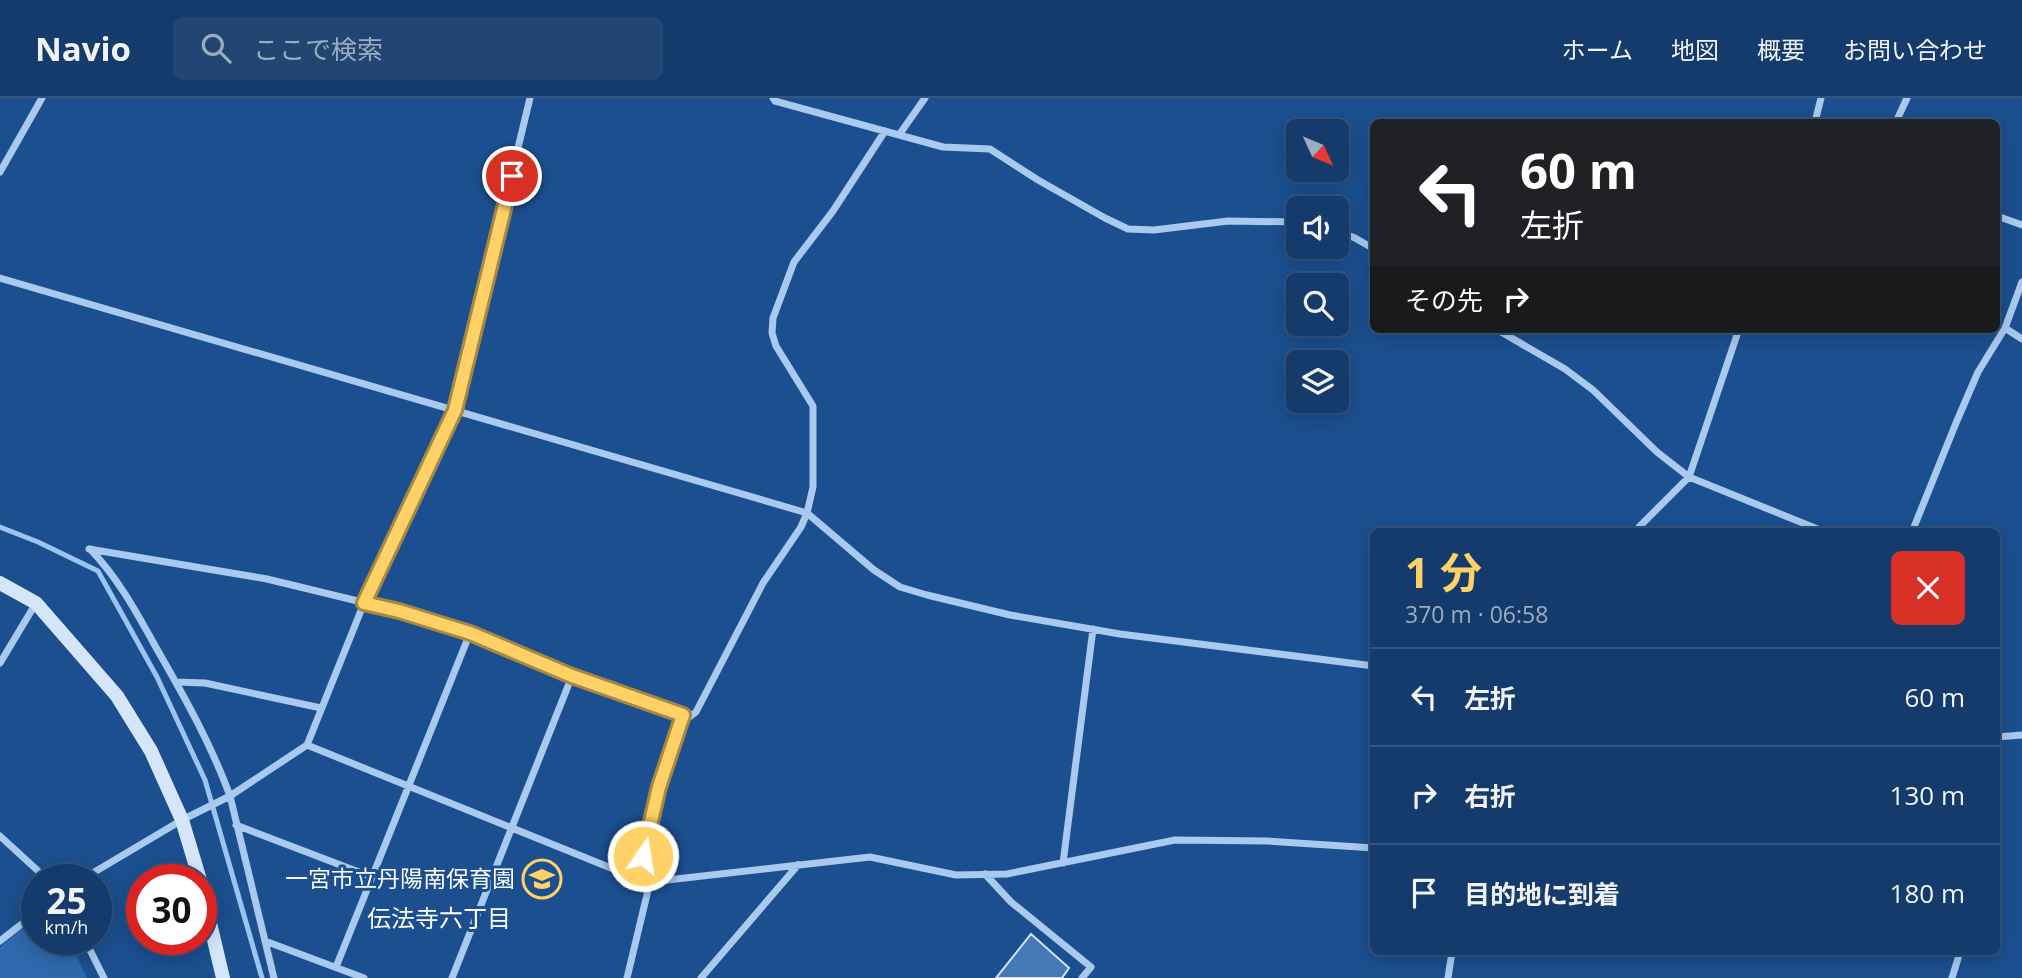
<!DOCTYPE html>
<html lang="ja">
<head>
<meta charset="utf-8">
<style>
  :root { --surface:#143b6b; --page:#214673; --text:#f1f3f6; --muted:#9dadc1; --line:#33557e; --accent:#ffd166 }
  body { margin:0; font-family:"Open Sans","Noto Sans JP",sans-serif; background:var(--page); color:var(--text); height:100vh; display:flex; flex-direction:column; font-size:26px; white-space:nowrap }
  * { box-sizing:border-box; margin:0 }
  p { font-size:23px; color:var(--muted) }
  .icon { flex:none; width:38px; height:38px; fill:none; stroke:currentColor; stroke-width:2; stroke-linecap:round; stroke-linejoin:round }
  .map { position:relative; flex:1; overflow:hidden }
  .panel { position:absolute; left:1370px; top:430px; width:630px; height:427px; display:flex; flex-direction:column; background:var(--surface); border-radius:10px; box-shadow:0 4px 18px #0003,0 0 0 2px var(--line) }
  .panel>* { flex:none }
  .hud { position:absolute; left:1370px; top:21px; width:630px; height:214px; border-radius:10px; box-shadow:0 4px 18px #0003,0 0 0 2px var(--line); background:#202124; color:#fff; overflow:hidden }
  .needle { width:46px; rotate:134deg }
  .controls { position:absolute; left:1286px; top:21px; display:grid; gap:14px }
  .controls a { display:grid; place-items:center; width:63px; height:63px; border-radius:10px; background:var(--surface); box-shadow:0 4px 18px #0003,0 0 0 2px var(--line); font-size:35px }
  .speed { position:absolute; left:21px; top:766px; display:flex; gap:14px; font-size:35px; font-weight:700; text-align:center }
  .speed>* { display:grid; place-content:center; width:91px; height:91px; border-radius:50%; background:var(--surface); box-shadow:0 4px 18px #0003,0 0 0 2px var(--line); line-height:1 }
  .speed small { font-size:18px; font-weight:400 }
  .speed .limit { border:10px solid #d22; background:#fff; color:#111 }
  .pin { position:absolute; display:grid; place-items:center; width:60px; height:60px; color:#fff; margin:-30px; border:4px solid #fff; border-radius:50%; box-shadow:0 2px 7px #0007 }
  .me { position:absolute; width:77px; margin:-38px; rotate:13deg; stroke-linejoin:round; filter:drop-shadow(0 0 5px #0008) }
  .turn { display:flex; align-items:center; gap:24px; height:147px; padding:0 35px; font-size:32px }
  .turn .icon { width:91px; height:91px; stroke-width:2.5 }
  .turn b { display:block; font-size:49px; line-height:60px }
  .then { display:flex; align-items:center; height:66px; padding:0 35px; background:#0003; gap:14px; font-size:26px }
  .round { display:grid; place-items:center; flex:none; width:74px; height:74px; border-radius:10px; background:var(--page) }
  .head { display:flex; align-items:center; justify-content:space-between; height:119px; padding:0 35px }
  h1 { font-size:42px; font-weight:700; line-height:52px; color:var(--accent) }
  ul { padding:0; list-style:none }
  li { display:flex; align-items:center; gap:21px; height:98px; padding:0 35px; border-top:2px solid var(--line) }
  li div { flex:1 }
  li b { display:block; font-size:26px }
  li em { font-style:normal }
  header { display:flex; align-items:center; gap:42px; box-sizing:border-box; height:98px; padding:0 35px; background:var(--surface); border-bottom:2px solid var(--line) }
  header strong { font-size:33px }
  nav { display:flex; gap:38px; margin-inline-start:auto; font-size:24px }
  .search { width:490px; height:63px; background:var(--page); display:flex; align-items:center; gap:18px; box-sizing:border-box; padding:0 24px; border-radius:10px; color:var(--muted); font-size:26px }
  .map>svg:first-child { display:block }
  .green { fill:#2e69ad }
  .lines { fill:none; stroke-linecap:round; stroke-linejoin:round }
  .stream { stroke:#9cc4f0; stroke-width:5 }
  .building { fill:#4478b7; stroke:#cfe3fa; stroke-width:2 }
  .minor { stroke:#a9c9ee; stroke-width:7 }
  .secondary { stroke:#d6e6fa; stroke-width:14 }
  .route-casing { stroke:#a68842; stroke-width:18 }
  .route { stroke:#ffd166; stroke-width:12 }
  .labels { text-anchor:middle; stroke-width:6; stroke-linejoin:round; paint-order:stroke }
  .poi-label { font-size:23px; fill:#fff; stroke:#1b4f8f; text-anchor:end }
  .neighbourhood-label { font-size:24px; fill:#fff; stroke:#1b4f8f }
</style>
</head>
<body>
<header>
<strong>Navio</strong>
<div class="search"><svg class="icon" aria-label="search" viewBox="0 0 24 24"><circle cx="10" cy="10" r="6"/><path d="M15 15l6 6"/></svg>ここで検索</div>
<nav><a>ホーム</a><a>地図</a><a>概要</a><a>お問い合わせ</a></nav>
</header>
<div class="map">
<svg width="2022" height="880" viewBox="0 0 2022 880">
  <rect width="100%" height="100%" fill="#1b4f8f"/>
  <path class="green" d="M37 818V842H69L87 880H0V849Z"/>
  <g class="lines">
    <path class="stream" d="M0 429 38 444 98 473 157 579 205 682 262 880"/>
  </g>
  <path class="building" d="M1031 836 1069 870 1062 880H996Z"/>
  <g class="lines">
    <path class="minor" d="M773 0 775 3 943 49 990 51 1038 82 1105 120 1128 131 1154 132 1228 123 1298 124
      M1815 24 1821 0
      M1896 24 1907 0
      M899 37 925 0
      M0 74 42 0
      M1997 118 2022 127
      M1337 133 1355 140 1374 151
      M0 180 807 415 874 472 900 489 927 497 1010 517 1120 536 1374 568
      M2005 230 2022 241
      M1496 231 1565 271 1593 292 1657 354 1689 379 1825 434
      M1637 434 1639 429 1689 379 1739 231
      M1912 434 1956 325 1978 274 2005 230 2022 184
      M89 451 267 481 399 513 470 535 572 578 683 617 659 689 638 781
      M90 451C119 481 138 517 158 553 185 600 212 648 230 698L274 880
      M0 565 36 505
      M176 584 205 585 321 610
      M680 626 696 614 763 485 801 429 807 415 813 389V308L776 248 772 235 773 220 794 164 833 113 885 33
      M1997 639 2022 637
      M307 647 638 781 650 784 870 759 956 777 1007 776 1175 742 1267 743 1374 750
      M1997 651 1998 639
      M236 727 372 779
      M0 738 48 782
      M1063 765 1093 531
      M985 776 1011 804 1091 869 1082 880
      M81 782 182 722 230 698 307 647 364 505 455 312 530 0
      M85 842 104 880
      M0 843 37 814
      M265 843 364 880
      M336 869 470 535
      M452 880 572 578
      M627 880 650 784
      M701 880 798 767
      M1448 880 1452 854
      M1952 880 1960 854"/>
    <path class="secondary" d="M0 485 36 505 117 598 151 653 182 722 200 782
      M201 787 223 880"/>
  </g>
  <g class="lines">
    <defs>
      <path id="route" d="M512 78 455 312 364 505 399 513 470 535 572 578 683 617 659 689 643 758"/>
    </defs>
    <use href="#route" class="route-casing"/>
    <use href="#route" class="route"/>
  </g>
  <defs>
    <symbol id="school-ring" viewBox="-11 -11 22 22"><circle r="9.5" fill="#1b4f8f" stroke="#ffd166" stroke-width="1.5"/><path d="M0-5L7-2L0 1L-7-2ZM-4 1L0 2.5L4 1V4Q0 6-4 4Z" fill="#ffd166"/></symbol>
  </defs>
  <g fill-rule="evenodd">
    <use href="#school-ring" x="520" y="759" width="44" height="44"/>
  </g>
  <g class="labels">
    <g class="poi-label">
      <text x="515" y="789">一宮市立丹陽南保育園</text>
    </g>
    <g class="neighbourhood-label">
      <text x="439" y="829">伝法寺六丁目</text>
    </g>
  </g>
</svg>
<div class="controls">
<a><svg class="needle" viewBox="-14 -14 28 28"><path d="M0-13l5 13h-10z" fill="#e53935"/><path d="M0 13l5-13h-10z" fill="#9dadc1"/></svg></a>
<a><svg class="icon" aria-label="sound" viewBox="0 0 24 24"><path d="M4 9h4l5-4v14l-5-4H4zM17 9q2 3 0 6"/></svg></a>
<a><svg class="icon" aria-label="search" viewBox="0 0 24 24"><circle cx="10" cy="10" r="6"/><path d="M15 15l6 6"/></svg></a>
<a><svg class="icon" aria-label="layers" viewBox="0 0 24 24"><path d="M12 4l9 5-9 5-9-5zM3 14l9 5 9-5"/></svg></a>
</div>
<div class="speed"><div>25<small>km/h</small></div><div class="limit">30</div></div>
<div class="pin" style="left:512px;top:78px;background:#d93025"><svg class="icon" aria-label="arrive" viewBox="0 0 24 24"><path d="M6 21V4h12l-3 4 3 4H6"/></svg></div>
<svg class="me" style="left:643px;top:758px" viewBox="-20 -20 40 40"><circle r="17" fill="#ffd166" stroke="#fff" stroke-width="3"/><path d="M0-11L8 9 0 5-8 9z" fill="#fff"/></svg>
<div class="hud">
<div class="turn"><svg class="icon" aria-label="left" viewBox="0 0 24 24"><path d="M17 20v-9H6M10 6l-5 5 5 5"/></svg><div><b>60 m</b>左折</div></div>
<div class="then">その先<svg class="icon" aria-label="right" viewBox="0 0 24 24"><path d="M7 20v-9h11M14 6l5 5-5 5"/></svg></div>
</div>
<section class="panel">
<div class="head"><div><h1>1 分</h1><p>370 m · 06:58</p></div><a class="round" style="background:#d93025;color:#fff"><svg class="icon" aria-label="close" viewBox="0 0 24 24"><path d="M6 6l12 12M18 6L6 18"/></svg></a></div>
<ul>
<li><svg class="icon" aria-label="left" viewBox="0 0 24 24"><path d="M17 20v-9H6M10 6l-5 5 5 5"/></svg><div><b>左折</b></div><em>60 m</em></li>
<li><svg class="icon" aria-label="right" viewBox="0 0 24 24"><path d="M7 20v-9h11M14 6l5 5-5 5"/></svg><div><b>右折</b></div><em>130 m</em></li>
<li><svg class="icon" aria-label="arrive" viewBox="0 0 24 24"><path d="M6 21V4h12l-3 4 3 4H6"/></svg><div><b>目的地に到着</b></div><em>180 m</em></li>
</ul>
</section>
</div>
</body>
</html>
